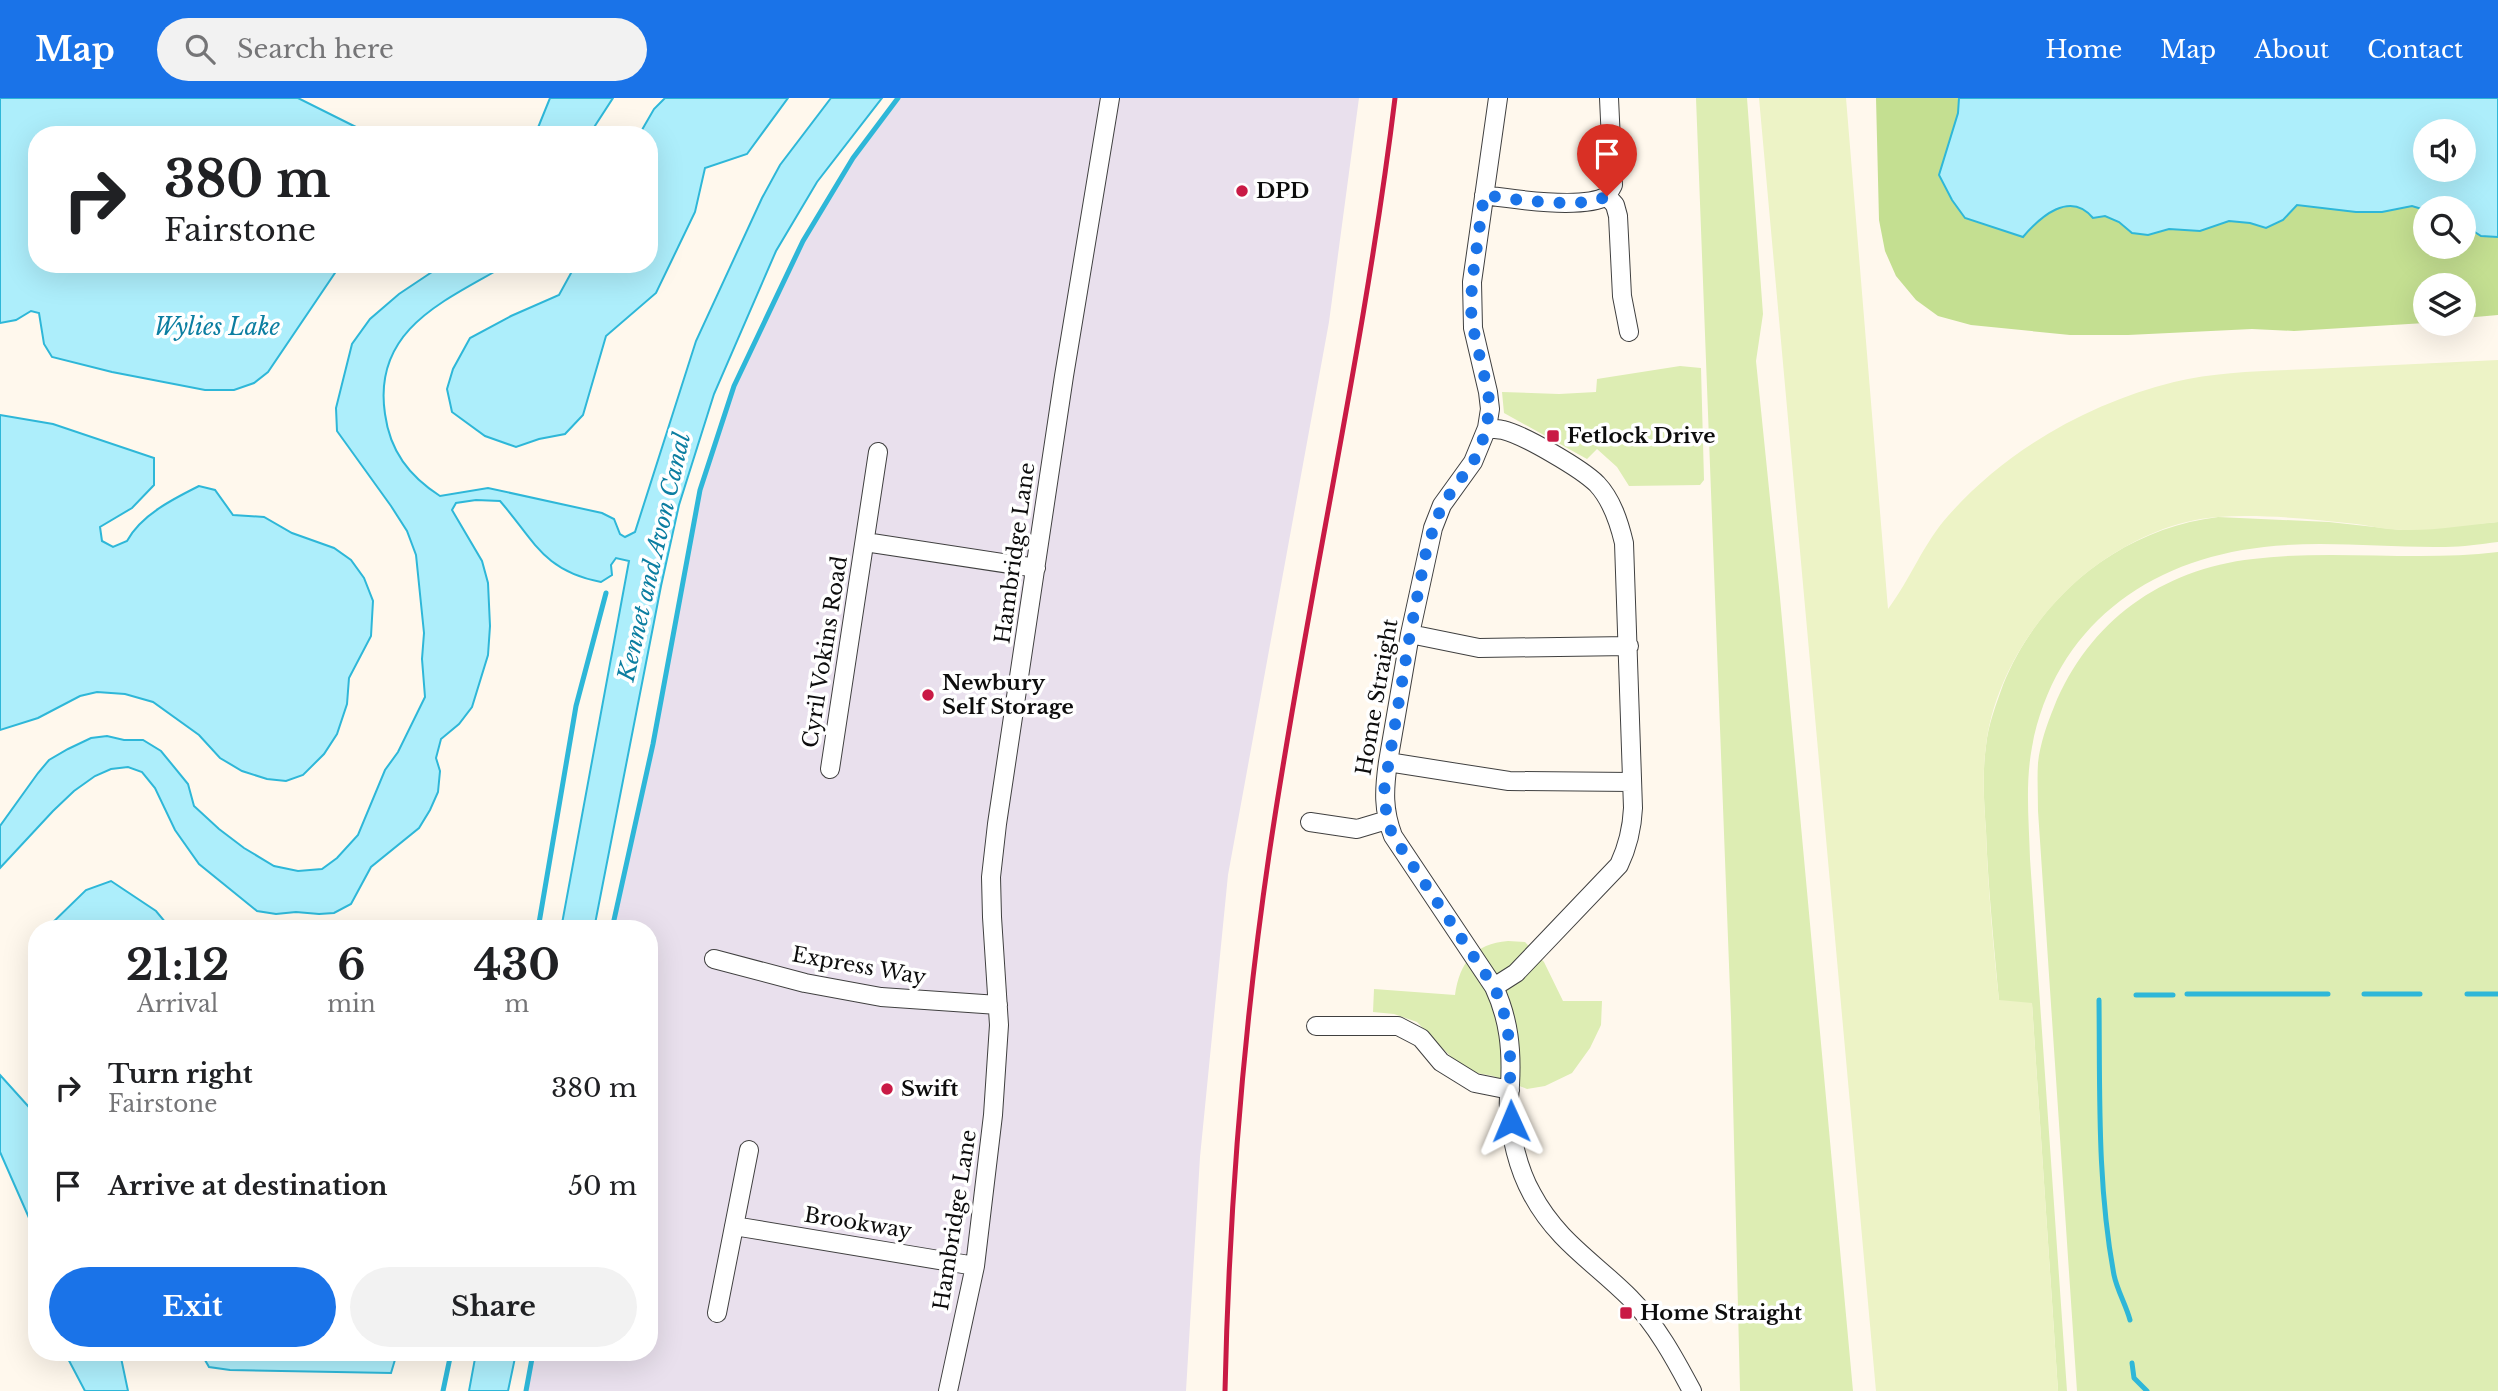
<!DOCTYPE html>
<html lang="en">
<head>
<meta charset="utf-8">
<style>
  :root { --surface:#fff; --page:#f2f2f2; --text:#202124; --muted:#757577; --accent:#1a73e8 }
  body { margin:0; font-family:"Libre Baskerville",serif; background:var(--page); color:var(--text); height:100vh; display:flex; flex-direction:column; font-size:26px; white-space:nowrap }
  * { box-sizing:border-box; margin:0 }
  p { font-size:23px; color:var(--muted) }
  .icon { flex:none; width:38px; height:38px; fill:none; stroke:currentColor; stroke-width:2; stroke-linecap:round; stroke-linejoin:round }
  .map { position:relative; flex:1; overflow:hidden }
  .side { position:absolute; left:28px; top:822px; width:630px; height:441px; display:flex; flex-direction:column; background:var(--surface); border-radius:28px; box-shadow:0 7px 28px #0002 }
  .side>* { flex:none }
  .banner { position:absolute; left:28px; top:28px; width:630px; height:147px; border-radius:28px; box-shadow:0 7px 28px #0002; background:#fff; color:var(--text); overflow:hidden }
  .buttons { position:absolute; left:2413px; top:21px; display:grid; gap:14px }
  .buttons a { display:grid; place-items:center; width:63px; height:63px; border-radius:50%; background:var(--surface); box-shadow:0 7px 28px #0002; font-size:35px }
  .pin { position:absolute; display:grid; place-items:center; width:60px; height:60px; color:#fff; margin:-72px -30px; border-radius:50% 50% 50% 0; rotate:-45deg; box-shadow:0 0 7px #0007 }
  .pin .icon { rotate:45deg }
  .me { position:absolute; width:77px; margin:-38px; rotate:359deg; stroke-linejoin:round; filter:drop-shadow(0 0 5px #0008) }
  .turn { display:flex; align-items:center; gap:24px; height:147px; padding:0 21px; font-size:32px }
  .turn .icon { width:91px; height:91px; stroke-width:2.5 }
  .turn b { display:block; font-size:49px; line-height:60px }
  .eta { display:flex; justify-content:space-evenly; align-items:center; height:119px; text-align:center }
  .eta b { font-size:42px; font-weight:700; line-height:49px }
  .primary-button { display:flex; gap:14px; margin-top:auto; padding:14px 21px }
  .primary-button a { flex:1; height:80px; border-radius:42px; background:var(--accent); color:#fff; font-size:28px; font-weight:700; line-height:80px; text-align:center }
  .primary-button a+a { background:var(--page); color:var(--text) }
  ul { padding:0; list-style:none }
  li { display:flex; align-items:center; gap:21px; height:98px; padding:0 21px }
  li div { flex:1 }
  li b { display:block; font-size:26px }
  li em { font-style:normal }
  header { display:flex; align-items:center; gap:42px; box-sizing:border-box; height:98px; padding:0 35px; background:var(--accent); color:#fff }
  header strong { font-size:33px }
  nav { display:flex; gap:38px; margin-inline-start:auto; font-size:24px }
  .search { width:490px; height:63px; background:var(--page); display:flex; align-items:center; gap:18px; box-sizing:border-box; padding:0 24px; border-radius:38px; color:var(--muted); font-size:26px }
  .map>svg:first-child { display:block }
  .industrial { fill:#e9e0ed }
  .green { fill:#ddedb3 }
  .forest { fill:#c4df91 }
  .pitch { fill:#edf3c6 }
  .water { fill:#adeefb; stroke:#2eb7d8; stroke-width:2; fill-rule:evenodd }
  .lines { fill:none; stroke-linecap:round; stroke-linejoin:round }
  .stream { stroke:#2eb7d8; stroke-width:5 }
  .street-casing { stroke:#404040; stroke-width:20 }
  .street { stroke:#fff; stroke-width:18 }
  .rail { stroke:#c91a45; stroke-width:5 }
  .route { stroke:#1a73e8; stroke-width:12; stroke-dasharray:0 21.6 }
  .poi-dot { fill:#c91a45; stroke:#fff; stroke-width:2.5 }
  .labels { text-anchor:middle; stroke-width:7; stroke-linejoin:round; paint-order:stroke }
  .poi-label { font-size:21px; font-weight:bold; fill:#0d0d0d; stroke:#fff; text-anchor:start }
  .street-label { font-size:21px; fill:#0d0d0d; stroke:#fff }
  .water-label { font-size:23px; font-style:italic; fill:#0c7ea1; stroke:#fff }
</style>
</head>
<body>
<header>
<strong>Map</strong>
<div class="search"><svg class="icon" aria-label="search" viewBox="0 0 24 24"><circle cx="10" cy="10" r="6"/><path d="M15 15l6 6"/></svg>Search here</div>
<nav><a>Home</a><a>Map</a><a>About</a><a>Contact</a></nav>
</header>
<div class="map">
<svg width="2498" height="1293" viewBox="0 0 2498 1293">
  <rect width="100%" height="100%" fill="#fff8ed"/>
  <path class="industrial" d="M898 0H1359L1329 224 1228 777 1200 1059 1186 1293H526L533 1255H649V831H612L653 646 700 392 734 288 803 143 853 60Z"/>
  <path class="green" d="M1696 0H1747L1763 216 1756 263 1779 489 1853 1293H1740L1731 919Z
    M1680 268 1701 270 1704 382 1700 387 1629 388 1617 369 1597 351 1587 361 1504 315 1502 294 1559 296 1596 294 1597 281Z
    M2218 419 2329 424 2402 432 2498 424V444C2480 446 2463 449 2445 449 2385 450 2324 442 2264 449 2147 462 2055 529 2032 649 2025 686 2029 724 2030 761L2067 1293H2058L2032 906 1999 903C1994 846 1988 790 1986 733 1984 705 1982 676 1986 648 1988 627 1996 607 2003 587 2039 497 2121 431 2218 419Z
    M2498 454V1293H2077L2038 713C2038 697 2037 681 2038 665 2040 646 2047 626 2054 609 2089 523 2162 471 2253 461 2334 451 2417 464 2498 454Z
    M1508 843 1525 844 1544 864 1563 903H1602L1601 927 1590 950 1572 975 1545 988 1527 991 1493 978 1477 975 1456 964 1417 924 1394 916 1373 914 1374 891 1455 897C1460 864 1474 846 1508 843Z"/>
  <path class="forest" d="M1876 0H1959L1958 15 1939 77 1952 102 1966 120 2023 139 2041 119 2057 110 2076 108 2088 114 2105 118 2119 124 2132 135 2148 137 2169 131 2200 133 2229 123 2250 125 2266 130 2283 122 2297 107 2356 114H2382L2412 108 2425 112 2426 149H2464V127L2481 138 2498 139V217L2464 220V187H2426L2425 225 2294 233 2252 231 2128 237H2070L1971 227 1938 218 1916 202 1896 178 1885 153 1879 122Z"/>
  <path class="pitch" d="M1759 0H1846L1888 511C1910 482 1923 446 1948 418 2006 352 2089 305 2174 284 2219 273 2266 273 2312 271 2374 268 2436 265 2498 262V424C2467 427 2434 433 2403 432 2387 432 2371 428 2356 426 2313 421 2261 416 2218 419 2175 422 2136 440 2101 464 2042 505 1994 577 1986 648 1982 676 1984 705 1986 733 1988 790 1993 846 1999 902L2032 905 2058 1293H1876Z"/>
  <path class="water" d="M0 0H298L372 37H37V166H341L268 274 254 285 234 292H205L112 274 52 259 44 246 39 215 31 213 16 222 0 225Z
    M550 0H613L589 37H535Z
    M665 0H788L747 56 705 70 695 114 656 195 606 238 583 317 565 336 539 341 516 349 485 338 452 314 447 291 453 271 470 240 511 218 559 197 576 166H649V37H639L654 11Z
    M831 0H882L817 84 776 153 714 296 679 407 661 488 594 831H561L629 463 616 460 611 467 612 477 601 484C543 473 534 442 500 403L476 402 456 405 452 412 482 463 488 485 490 528 488 557 472 609 459 626 441 641 436 660 440 673 438 694 430 712 419 730 371 769 351 806 334 815 319 816 296 814 276 816 257 813 199 766 175 732 155 690 142 674 128 669 111 671 95 678 74 693 53 713 0 770V728L38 675 49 662 68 651 91 640 107 638 124 642H143L161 653 188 686 194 708 219 731 244 750 274 768 298 773 322 771 337 760 358 737 385 672 398 654 425 599 422 561 424 535 416 457 407 433 391 408 337 333 336 310 352 246 370 221 399 196 444 166H508C447 202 372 230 385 316 390 353 409 378 440 398L488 390 602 415 614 421 620 436 625 439 635 434 696 243 762 100 780 67Z
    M1959 0H2498V139L2481 138 2464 127V110H2426L2425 112 2412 108 2382 114H2356L2297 107 2283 122 2266 130 2250 125 2229 123 2200 133 2169 131 2148 137 2132 135 2119 124 2105 118 2093 120C2070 92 2040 119 2023 139L1965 120 1952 102 1939 77 1958 15ZM2426 33H2464V72H2426Z
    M0 317 53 326 154 360V387L132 410 100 429 102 443 113 449 127 443C141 417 173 401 199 388L215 392 233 417 264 419 292 435 334 450 351 462 364 480 373 503 371 538 349 580 347 606 337 636 324 656 303 677 286 683 267 681 242 673 220 660 199 637 153 604 125 596 97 594 80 598 38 620 0 632Z
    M111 783 156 813 171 831H46L86 792Z
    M0 977 37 1018V1138L0 1054Z
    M65 1255H120L128 1293H85Z
    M201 1255H397L391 1275 230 1272 209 1269Z
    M476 1255H516L508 1293H469Z"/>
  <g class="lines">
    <path class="stream" d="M538 831 576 608 606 495
      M612 831 653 646 700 392 734 288 803 143 853 60 898 0
      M2187 896H2328
      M2364 896H2420
      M2467 896H2498
      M2136 897H2173
      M2099 902C2100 993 2097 1086 2114 1177 2117 1192 2126 1207 2130 1222
      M2132 1265 2134 1280 2147 1293
      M443 1293 451 1255
      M526 1293 533 1255"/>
    <defs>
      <path id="street" d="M1498 0 1472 184 1473 230 1488 294 1490 311 1487 330 1473 364 1442 407 1433 430 1410 536 1388 664C1384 692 1383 712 1393 738L1494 889C1509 921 1512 952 1510 987 1510 994 1508 1002 1509 1009 1510 1037 1518 1071 1532 1096 1557 1143 1594 1164 1630 1200 1656 1226 1675 1261 1692 1293
        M1484 97C1511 101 1583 112 1607 98L1613 87 1609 0
        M1607 98 1615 107 1618 118 1622 198 1629 234
        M1487 330C1492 331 1498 331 1503 332 1524 337 1582 371 1597 386 1612 402 1619 424 1624 445L1633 710C1632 732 1628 748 1619 767L1516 875 1494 889
        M865 444 1036 470
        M1410 536 1479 550 1629 548
        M1388 664 1509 683 1632 684
        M830 671 878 354
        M1310 724 1357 731 1387 722
        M714 861 805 885 881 899 998 907
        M1316 928H1398L1421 940 1441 964 1475 985 1510 992
        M734 1128 975 1168
        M717 1215 749 1052
        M948 1293 975 1168 993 1017 999 927 992 819 991 779 997 726 1064 278 1110 0"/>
    </defs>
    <use href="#street" class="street-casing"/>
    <use href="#street" class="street"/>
    <path class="rail" d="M1225 1293C1229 1114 1243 935 1269 757 1306 504 1364 254 1395 0"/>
  </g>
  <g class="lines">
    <path class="route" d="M1511 1023C1509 1009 1510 998 1510 984 1511 950 1509 920 1494 889L1393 738 1387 722 1384 693 1410 536 1427 449 1442 407 1473 364 1481 349 1490 311 1488 294 1473 230 1471 212 1472 184 1484 97C1511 101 1584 112 1607 98"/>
  </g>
  <g class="poi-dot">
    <circle cx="1242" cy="93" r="7"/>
    <rect x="1546" y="331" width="14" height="14" rx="3.5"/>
    <circle cx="928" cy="597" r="7"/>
    <circle cx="887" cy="991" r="7"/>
    <rect x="1619" y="1208" width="14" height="14" rx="3.5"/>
  </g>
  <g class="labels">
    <g class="poi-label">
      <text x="1256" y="100">DPD</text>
      <text x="1567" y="345">Fetlock Drive</text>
      <text x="942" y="592">Newbury<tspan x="942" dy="24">Self Storage</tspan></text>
      <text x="901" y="998">Swift</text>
      <text x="1640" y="1222">Home Straight</text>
    </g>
    <g class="street-label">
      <text transform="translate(1015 455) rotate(-82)" y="7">Hambridge Lane</text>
      <text transform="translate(825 554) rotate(-81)" y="7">Cyril Vokins Road</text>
      <text transform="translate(1377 599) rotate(-80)" y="7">Home Straight</text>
      <text transform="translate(859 868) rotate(10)" y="7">Express Way</text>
      <text transform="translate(955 1122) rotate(-81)" y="7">Hambridge Lane</text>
      <text transform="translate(858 1125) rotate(9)" y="7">Brookway</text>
    </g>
    <g class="water-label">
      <text x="217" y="237">Wylies Lake</text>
      <text transform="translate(654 459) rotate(-77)" y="8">Kennet and Avon Canal</text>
    </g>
  </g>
</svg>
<div class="buttons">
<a><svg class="icon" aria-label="sound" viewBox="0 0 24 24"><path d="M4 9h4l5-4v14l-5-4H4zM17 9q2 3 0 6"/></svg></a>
<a><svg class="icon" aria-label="search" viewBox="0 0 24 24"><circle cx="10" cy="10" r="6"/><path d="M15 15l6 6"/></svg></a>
<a><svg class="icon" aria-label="layers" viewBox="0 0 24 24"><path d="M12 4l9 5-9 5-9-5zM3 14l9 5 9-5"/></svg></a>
</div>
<div class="pin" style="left:1607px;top:98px;background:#d93025"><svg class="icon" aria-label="arrive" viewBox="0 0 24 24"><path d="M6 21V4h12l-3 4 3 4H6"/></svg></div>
<svg class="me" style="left:1511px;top:1023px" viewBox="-20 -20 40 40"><path d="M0-17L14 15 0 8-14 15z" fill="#1a73e8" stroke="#fff" stroke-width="4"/></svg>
<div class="banner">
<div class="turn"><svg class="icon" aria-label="right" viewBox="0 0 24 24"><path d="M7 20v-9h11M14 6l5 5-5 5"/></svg><div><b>380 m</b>Fairstone</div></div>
</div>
<section class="side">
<div class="eta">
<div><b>21:12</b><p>Arrival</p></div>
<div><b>6</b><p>min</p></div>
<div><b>430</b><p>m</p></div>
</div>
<ul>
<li><svg class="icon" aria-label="right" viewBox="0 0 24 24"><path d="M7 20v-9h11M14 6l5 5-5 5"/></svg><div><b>Turn right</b><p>Fairstone</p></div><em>380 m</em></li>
<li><svg class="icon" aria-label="arrive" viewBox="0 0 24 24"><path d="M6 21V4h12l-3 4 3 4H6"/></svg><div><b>Arrive at destination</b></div><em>50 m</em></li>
</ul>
<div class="primary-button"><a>Exit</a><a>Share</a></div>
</section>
</div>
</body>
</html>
